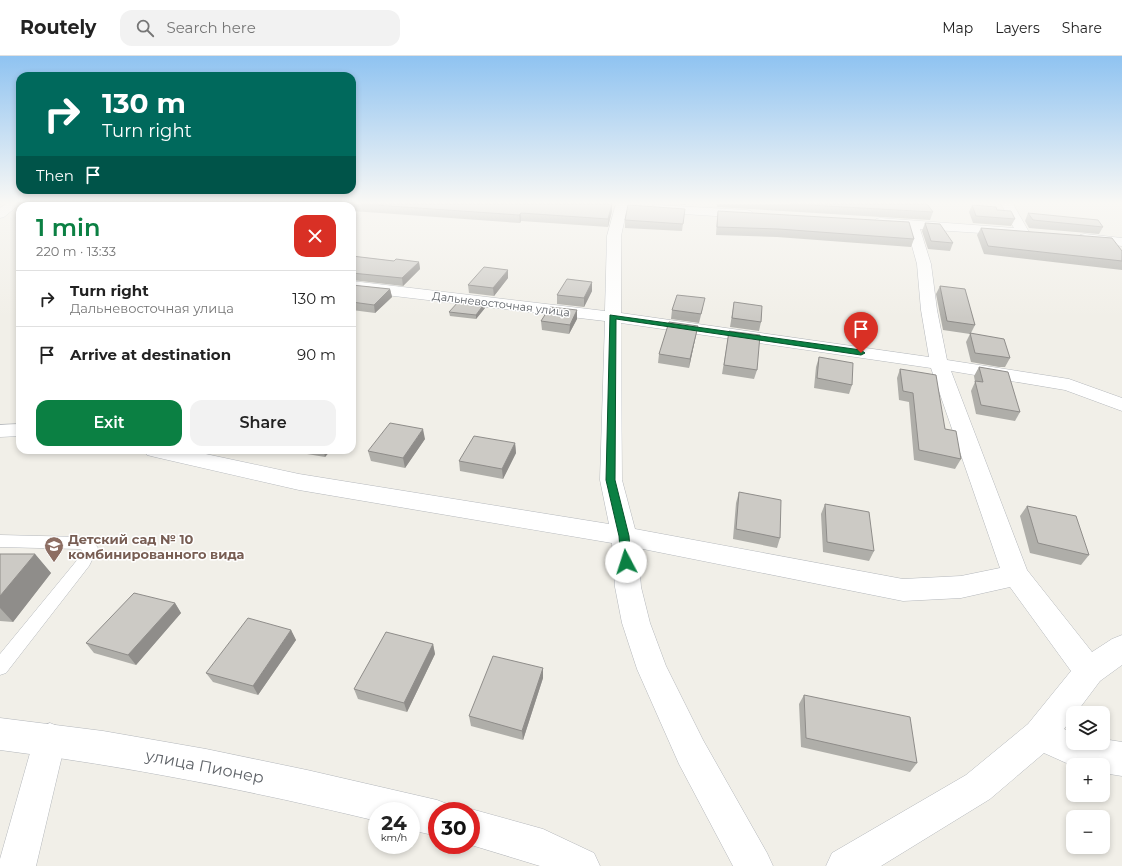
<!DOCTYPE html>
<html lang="en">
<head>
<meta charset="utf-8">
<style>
  :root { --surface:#fff; --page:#f2f2f2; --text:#222; --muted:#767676; --line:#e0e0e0; --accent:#0b8043 }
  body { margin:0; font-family:Montserrat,sans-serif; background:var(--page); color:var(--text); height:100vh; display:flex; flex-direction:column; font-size:15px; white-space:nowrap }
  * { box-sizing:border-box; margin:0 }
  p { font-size:13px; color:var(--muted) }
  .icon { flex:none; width:22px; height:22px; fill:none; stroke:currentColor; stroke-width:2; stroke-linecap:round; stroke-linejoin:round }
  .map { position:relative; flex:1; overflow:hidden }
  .sheet { position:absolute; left:16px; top:146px; width:340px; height:252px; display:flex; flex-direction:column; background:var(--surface); border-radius:12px; box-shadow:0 2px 6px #0003 }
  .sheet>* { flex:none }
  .guide { position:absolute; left:16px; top:16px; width:340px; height:122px; border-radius:12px; box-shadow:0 2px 6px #0003; background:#00695c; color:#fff; overflow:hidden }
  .controls { position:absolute; left:1066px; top:650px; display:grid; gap:8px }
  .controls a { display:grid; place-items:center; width:44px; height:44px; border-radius:8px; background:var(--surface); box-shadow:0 2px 6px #0003; font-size:20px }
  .speed { position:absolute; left:368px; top:746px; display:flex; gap:8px; font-size:20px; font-weight:700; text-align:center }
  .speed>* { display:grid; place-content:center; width:52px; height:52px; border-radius:50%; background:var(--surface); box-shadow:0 2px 6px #0003; line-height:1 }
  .speed small { font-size:10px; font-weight:400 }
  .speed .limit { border:6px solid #d22; background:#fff; color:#111 }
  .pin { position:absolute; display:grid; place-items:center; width:34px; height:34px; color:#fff; margin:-41px -17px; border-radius:50% 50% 50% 0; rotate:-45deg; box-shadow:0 0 4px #0007 }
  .pin .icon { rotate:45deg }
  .me { position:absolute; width:44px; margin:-22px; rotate:355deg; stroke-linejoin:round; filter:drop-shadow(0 0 3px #0008) }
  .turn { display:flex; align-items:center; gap:14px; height:84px; padding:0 20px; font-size:18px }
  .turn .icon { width:52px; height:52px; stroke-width:2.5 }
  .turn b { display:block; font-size:28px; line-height:34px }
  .then { display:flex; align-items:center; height:38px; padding:0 20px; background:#0003; gap:8px; font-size:15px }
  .round { display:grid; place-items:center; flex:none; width:42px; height:42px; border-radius:12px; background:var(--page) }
  .summary { display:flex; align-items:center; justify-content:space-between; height:68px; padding:0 20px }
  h1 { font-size:24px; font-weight:600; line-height:30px; color:var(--accent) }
  .action { display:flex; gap:8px; margin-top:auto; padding:8px 20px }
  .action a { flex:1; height:46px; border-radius:12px; background:var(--accent); color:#fff; font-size:16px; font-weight:600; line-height:46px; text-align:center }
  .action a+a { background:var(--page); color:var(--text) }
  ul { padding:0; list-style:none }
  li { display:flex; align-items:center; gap:12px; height:56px; padding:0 20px; border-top:1px solid var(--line) }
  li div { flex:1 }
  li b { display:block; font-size:15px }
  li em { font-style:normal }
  header { display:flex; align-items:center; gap:24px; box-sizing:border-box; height:56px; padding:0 20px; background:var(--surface); border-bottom:1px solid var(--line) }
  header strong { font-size:19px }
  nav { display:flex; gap:22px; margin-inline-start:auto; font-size:14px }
  .search { width:280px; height:36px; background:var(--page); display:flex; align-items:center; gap:10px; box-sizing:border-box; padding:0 14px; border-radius:12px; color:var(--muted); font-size:15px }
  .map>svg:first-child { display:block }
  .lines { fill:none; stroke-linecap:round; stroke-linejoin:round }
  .service-casing { stroke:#b5b8bc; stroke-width:1 }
  .minor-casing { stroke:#b5b8bc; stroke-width:1 }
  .tertiary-casing { stroke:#b5b8bc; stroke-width:1 }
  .path { stroke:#9cc7a9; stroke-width:1.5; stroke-dasharray:2.5 1; stroke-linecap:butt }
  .service { fill:#fff; fill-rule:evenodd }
  .minor { fill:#fff; fill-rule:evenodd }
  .tertiary { fill:#fff; fill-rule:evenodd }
  .wall { fill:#afaea9 }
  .shaded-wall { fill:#8f8d8a }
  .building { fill:#cccac5; stroke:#8f8d8a }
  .route { fill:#0b8043; stroke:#07532c }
  .labels { text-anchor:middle; stroke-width:3; stroke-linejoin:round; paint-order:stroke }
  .far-street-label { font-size:11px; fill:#5f6368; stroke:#fff }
  .education-label { font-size:13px; font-weight:bold; fill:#785e54; stroke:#fff; text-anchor:start }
  .near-street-label { font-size:16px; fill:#5f6368; stroke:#fff }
</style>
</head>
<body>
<header>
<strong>Routely</strong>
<div class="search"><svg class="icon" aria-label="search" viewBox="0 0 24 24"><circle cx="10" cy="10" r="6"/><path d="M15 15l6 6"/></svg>Search here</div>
<nav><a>Map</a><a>Layers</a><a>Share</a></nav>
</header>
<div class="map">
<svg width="1122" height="810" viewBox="0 0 1122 810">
  <rect width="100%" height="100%" fill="#f1efe8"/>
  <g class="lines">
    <defs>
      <path id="service" d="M0 479 81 481 95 488 98 492 89 510 6 617 0 619V598L78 503 82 494 79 493 0 491Z"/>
      <path id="minor" d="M330 148H343L342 150H329Z
        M616 148H628L621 180V257L929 301 921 254 917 208 907 172 876 169 874 166 876 163 880 162 1014 172 1001 148H1013L1029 176 1028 179H1018L1017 176 1011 179 920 173 931 208 937 254 947 304 1069 323 1122 342V355L1065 334 951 315 1027 514 1092 596 1112 583 1122 579V609L1100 625 1076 657H1073V661L1064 673 1073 677V687H1103V683L1122 686V720L1103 717V709H1073V710L1044 697 990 743 881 810H826L832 797 966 719 1028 668 1071 615 1010 531 961 542 903 545 638 492 641 531 650 567 666 610 703 684 767 797 773 810H733L679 708 637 613 622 567 615 531 612 487 299 434 155 401 147 399 144 394H187L299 418 609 468 600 424 605 265 352 235V225L605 255 607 180ZM621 267 931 312 1000 512 961 520 903 523 635 473 622 424Z
        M656 149 747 154 751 155 753 158 751 161 747 162 652 156 650 153 652 150Z
        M1085 178 1122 182V190L1080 185 1078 182 1080 179Z
        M20 368V380L0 381V369Z
        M50 667 62 672 66 683 36 810H0V803L34 683 38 672Z"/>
      <path id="tertiary" d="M6 148H20L4 161 0 162V152Z
        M0 662 103 675 206 693 307 714 437 744 450 749 452 755H437V780L411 774V755H377V765C253 735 127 710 0 694Z
        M471 753 543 773 594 797 600 810H540L471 789V755H466Z"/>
    </defs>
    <use href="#service" class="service-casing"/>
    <use href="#minor" class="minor-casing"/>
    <use href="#tertiary" class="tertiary-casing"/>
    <path class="path" d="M40 150 43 148"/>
    <use href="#service" class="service"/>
    <use href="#minor" class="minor"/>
    <use href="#tertiary" class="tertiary"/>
  </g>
  <path class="wall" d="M48 148H141L139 150H49Z
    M298 148H329L328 150H299Z
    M349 148H612V155L608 171 521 165 520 167 352 155V150H349Z
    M666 148H686V149Z
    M717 148H927L933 156 930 164 717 151Z
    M972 149 997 154 1015 163 1011 170 973 167 969 156Z
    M685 153 682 175 625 172V164Z
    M718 155 914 183 911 191 777 181 716 179 717 162Z
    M1028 157 1103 171 1099 178 1029 172 1025 165Z
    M925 167 953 187 950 195 928 193 922 175Z
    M981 172 1122 195V214L984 198 977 179Z
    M352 200 394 205 419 206 420 213 403 230 352 224Z
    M508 222 494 240 469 237 468 229Z
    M592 226V235L584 251 557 248V239Z
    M352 229 390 233 392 241 375 257 352 254Z
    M940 230 975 269 971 277 1010 302 1005 311H999L971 306 966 286 970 278 943 274 936 238Z
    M734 246 761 266 759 275 730 271Z
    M703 251 699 267 671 263 672 254Z
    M485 252 476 263 450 260 449 256Z
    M577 254V263L569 278 542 274 541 265Z
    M698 270 696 279 689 312 658 307 659 298Z
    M729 275 757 314 754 323 722 318Z
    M819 301 852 329 849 338 814 332 816 311Z
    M979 311 1020 356 1015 365 976 358 971 335 975 326 974 320Z
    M900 313 945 373 961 403 955 413 914 404 909 346 899 344 897 322Z
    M425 383 405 412 371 405 368 395Z
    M515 387 516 397 503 423 460 415 459 405Z
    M300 394H331L325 401 301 397Z
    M739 436 780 482 777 492 733 483 736 447Z
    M825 448 874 495 869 505 823 496 821 458Z
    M1027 450 1089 499 1081 509 1030 497 1020 460Z
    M0 498H35L51 517 13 566 0 565Z
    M175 547 181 557 136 609 94 597 86 587Z
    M291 574 296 584 258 639 213 626 206 617Z
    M433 588 435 598 407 656 358 643 354 633Z
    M543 612V622L523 684 471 670 469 660Z
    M804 639 917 707 910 716 801 691 799 648Z"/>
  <path class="shaded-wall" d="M135 148H141L139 150H135Z
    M612 148V155L608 171V163Z
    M521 157V165L520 167 519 159Z
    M419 206 420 213 403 230 402 222Z
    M508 214V222L494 240 493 232Z
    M592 226V235L584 251V242Z
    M390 233 392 241 375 257 374 249Z
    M484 248 485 252 476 263V259Z
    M577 254V263L569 278 570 269Z
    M698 270 696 279 689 312 690 303Z
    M423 373 425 383 405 412 403 402Z
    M515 387 516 397 503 423 502 413Z
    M325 394H331L325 401 324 396Z
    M35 498 51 517 13 566 0 552V540Z
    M175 547 181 557 136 609 128 599Z
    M291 574 296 584 258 639 253 630Z
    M433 588 435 598 407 656 404 647Z
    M543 612V622L523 684 522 675Z"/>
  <path class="building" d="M361 148H612L608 163 521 157 519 159Z
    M791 148H927L933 156Z
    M628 149 685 153 683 168 625 164Z
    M972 149 996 151 997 154 1011 155 1015 163 976 160Z
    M718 155 909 166 914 183 779 173 717 171Z
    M1028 157 1098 164 1103 171 1033 164Z
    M925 167 940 168 953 187 931 185Z
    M981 172 1112 182 1122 195V205L988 190Z
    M352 200 394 205 396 203 419 206 402 222 352 217Z
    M484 211 508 214 493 232 468 229Z
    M567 223 592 226 584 242 557 239Z
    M352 229 390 233 374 249 352 246Z
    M940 230 965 233 975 269 947 265Z
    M677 239 705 242 701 258 672 254Z
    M459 245 484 248 476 259 449 256Z
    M734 246 762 250 761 266 732 262Z
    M550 251 577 254 570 269 541 265Z
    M669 266 698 270 690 303 659 298Z
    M729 275 760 279 757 314 724 309Z
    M970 277 1004 283 1010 302 1004 301 975 297Z
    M819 301 853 307 852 329 817 322Z
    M979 311 1008 316 1020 356 981 349 975 325 983 326Z
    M900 313 936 319 945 373 956 375 961 403 919 394 913 337 903 335Z
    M390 367 423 373 403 402 368 395Z
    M474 380 515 387 502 413 459 405Z
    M313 394H325L324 396Z
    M739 436 781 444 780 482 736 473Z
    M825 448 869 456 874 495 827 486Z
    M1027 450 1076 460 1089 499 1038 487Z
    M0 498H35L0 540Z
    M134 537 175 547 128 599 86 587Z
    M248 562 291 574 253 630 206 617Z
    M386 576 433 588 404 647 354 633Z
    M493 600 543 612 522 675 469 660Z
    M804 639 910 661 917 707 806 682Z"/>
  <linearGradient id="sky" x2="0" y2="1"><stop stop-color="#8fc3f1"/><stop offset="0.56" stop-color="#f9f8f5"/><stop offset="1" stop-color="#f9f8f5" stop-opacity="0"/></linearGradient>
  <rect width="1122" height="262" fill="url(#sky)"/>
  <path class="route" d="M610 259 861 294 865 297 861 299 616 263 615 424 629 480 631 506 630 509 626 510 622 509 621 506 619 480 606 424Z"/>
  <defs>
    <symbol id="school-pin" viewBox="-11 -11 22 30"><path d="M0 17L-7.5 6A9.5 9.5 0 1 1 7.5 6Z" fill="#8d6e63" stroke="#fff"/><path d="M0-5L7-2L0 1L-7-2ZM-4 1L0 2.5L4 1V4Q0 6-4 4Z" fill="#fff"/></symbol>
  </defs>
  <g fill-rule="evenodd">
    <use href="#school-pin" x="43" y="479" width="22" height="30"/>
  </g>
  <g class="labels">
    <g class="far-street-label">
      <text transform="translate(501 248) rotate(7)" y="4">Дальневосточная улица</text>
    </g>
    <g class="education-label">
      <text x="68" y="488">Детский сад № 10<tspan x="68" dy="15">комбинированного вида</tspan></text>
    </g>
    <g class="near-street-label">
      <text transform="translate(205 710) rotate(11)" y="6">улица Пионер</text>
    </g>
  </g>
</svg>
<div class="controls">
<a><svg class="icon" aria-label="layers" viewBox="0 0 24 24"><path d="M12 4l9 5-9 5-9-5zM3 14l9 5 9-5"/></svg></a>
<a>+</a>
<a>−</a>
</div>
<div class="speed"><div>24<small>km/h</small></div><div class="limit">30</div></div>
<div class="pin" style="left:861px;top:297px;background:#d93025"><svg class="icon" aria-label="arrive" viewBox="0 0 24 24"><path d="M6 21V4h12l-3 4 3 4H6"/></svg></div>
<svg class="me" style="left:626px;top:506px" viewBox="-20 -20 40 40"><circle r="19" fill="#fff"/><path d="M0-13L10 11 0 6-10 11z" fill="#0b8043"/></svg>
<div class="guide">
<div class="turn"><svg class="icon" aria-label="right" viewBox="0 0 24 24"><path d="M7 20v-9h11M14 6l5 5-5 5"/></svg><div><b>130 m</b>Turn right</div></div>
<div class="then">Then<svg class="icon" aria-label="arrive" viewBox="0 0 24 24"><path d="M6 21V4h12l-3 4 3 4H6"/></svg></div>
</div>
<section class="sheet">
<div class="summary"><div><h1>1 min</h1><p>220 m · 13:33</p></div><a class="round" style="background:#d93025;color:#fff"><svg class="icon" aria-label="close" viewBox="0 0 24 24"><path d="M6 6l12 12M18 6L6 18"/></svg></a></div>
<ul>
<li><svg class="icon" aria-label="right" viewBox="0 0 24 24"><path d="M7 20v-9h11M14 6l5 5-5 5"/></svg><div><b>Turn right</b><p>Дальневосточная улица</p></div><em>130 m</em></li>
<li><svg class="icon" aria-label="arrive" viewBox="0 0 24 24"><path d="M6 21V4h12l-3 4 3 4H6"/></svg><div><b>Arrive at destination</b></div><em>90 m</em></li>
</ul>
<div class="action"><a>Exit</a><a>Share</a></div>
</section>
</div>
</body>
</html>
